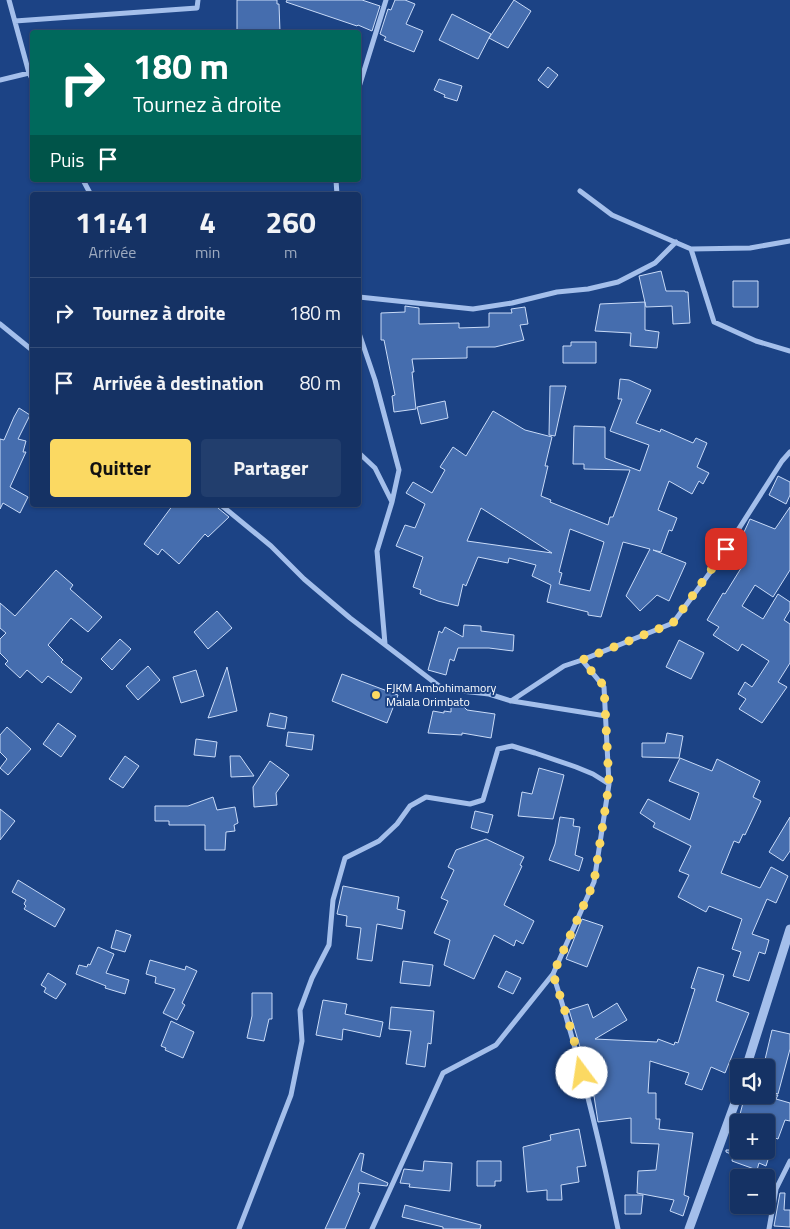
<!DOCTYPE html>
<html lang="fr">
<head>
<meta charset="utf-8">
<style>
  :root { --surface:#153264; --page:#223e6d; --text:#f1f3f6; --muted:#9daabf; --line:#344d78; --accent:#fbd962 }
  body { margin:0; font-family:"Titillium Web",sans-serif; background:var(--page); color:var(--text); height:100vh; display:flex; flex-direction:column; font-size:19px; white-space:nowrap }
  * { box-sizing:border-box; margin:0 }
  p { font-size:16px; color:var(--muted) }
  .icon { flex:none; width:28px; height:28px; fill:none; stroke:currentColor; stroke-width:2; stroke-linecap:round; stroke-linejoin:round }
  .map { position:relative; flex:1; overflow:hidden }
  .panel { position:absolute; left:30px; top:192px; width:331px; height:315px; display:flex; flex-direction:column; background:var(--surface); border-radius:5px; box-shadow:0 1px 4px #0004,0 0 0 1px var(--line) }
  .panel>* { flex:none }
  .guide { position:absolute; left:30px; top:30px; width:331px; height:152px; border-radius:5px; box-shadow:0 1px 4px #0004,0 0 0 1px var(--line); background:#00695c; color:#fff; overflow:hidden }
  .buttons { position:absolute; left:730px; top:1059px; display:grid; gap:10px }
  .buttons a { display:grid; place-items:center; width:45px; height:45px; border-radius:5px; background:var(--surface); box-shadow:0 1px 4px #0004,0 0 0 1px var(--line); font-size:25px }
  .pin { position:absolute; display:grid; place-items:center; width:42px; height:42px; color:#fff; margin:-21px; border-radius:10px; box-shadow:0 2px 8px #0006 }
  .me { position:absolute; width:55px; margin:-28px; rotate:346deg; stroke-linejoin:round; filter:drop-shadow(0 0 4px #0008) }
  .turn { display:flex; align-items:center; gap:18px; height:105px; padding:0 20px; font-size:22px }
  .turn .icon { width:65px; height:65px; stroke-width:2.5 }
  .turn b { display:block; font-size:35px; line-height:42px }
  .then { display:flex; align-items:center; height:48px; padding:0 20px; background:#0003; gap:10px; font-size:19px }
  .eta { display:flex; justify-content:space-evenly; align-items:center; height:85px; text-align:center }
  .eta b { font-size:30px; font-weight:700; line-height:35px }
  .action { display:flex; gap:10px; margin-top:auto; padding:10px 20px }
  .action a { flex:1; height:58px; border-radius:5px; background:var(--accent); color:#111; font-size:20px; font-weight:700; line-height:58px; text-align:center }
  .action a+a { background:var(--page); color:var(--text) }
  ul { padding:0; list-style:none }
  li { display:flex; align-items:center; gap:15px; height:70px; padding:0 20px; border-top:1px solid var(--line) }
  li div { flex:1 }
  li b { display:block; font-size:19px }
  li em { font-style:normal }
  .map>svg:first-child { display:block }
  .building { fill:#456dae; stroke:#c9dbf8; fill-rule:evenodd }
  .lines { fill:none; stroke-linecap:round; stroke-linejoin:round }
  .minor { stroke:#a4bfeb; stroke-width:5 }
  .tertiary { stroke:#a4bfeb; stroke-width:9 }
  .route { stroke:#fbd962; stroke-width:9; stroke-dasharray:0 16.2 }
  .poi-dot { fill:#fbd962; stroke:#1c4385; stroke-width:2 }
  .labels { text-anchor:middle; stroke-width:4; stroke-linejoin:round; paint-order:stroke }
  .poi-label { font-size:12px; fill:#fff; stroke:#1c4385; text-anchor:start }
</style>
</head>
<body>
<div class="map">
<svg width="790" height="1229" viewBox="0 0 790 1229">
  <rect width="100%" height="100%" fill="#1c4385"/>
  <path class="building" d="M237 0H277V4H279L280 32H237Z
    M287 0H362L380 6 372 31 358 25 357 26 286 2Z
    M395 0H405L415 4 406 24 423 31 414 52 384 40 386 37 380 34 388 9 391 10Z
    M514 0 531 11 508 48 489 38Z
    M452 14 491 34 478 59 439 40Z
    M548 67 558 75 548 88 538 80Z
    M439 79 462 86 457 101 444 97 445 95 434 90Z
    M661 271 666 291H685V292H688L690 323 673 324 672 306 646 307 639 276Z
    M733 281H758V307H733Z
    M645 302V330L659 332 657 348 630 346 631 333 595 331 600 304Z
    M405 306 419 308V324L459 323V328L489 327V313H512L511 309 525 307 528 324 520 325 524 340 495 347H467V358L412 359 414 372H412L416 409 394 412 392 396 395 395 384 340H381V313L405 312Z
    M571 342H596V363H563V346H571Z
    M620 379 629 380 651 390 636 423 660 432 661 429 693 443 696 438 707 443 697 467 709 473 703 484 699 481 692 494 669 481 658 510 677 518 672 531 669 530 661 552 653 550 686 563 669 601 657 595 640 611 626 596 650 549 623 542 601 617 588 615V612L547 602 551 585 532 576 536 565 509 558 508 563 478 557 466 586 463 584 458 606 438 601 420 594 421 590 413 587 423 557 396 546 405 525 415 528 425 504 406 493 413 482 432 493 445 470 440 467 453 447 466 456 493 411 525 430 552 437 545 466H548L541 496 551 500 550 502 608 525 610 517H613L630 470 584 469V464H573L574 426 605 427V458L640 471 649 445 610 431 622 399H618ZM481 508 552 553 467 541ZM570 529 604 542 590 591 559 584 562 573 559 572Z
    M550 386H566L555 436 549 435Z
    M445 401 448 418 421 424 417 407Z
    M19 408 30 415 18 439 26 441 23 452H26L10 487 28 497 20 513 3 503 0 509V439L4 440 14 417Z
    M778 476 790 482V495L786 504 769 495Z
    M173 505H217L218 508 229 517 208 537 205 534 179 564 162 549 158 555 144 544Z
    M790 507V570L773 597 755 585 742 606 763 619 778 594 790 602V610L784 620 790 624V663L778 682 787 687 762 723 739 709 746 699 738 694 745 682 752 687 769 661 742 644 738 651 713 635 719 627 707 620 723 593 725 594 743 565 727 558 736 542 739 543 750 519 775 529Z
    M56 570 73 585 70 589 102 617 88 632 71 618 48 645 63 660 61 662 82 678 71 693 48 676 42 683 27 670 20 678 5 664 8 661 0 653V639L6 633 0 628V603L15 616Z
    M217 611 232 628 208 649 194 632Z
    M464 625 481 626V631L514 635 513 651 489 648H458L454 661 450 659 446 675 428 670 439 631 442 633 445 627 463 637Z
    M120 639 131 649 112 670 101 659Z
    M679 640 704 653 691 679 666 667Z
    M148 666 160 680 138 700 126 686Z
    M227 667 237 711 208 718Z
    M196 670 204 696 181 703 173 677Z
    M342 674 398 695 387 723 332 701Z
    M451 706 464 707 467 710 495 714 491 738 462 733V735L428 733 433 711 444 713V711L451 712Z
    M270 713 287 717 285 729 267 726Z
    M58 723 76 736 61 757 43 744Z
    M7 727 31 749 8 775 0 768 7 759 0 752V735Z
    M288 732 314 735 312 750 286 746Z
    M667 733 683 736 679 758 642 757V743H665Z
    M196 739 217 742 215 757 194 755Z
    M125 756 139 766 123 788 109 779Z
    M230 756H240L254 776 231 777Z
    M680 758 712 771 717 759 760 781 753 797 761 801 745 835 743 834 739 843 734 841 721 873 760 888 771 867 788 876 776 903 767 899 752 934 769 940 765 954 759 952 749 981 733 976 741 952 732 949 742 919 709 906 706 912 678 897 689 875 679 871 691 846 653 827 655 823 640 813 648 799 690 820 699 793 669 781Z
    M270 761 289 775 276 793 277 805 254 807 253 787Z
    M539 768 564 775 553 819 518 816 522 792 532 794Z
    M213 797 217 810 235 807 238 823 234 825 235 831 226 832 225 850H205V825H169V821H155V806H188Z
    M0 809 15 821 0 840Z
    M475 811 493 815 488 833 471 828Z
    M560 817 574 819 573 826 580 827 575 855 583 858 579 871 549 860 555 844Z
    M790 817V851L783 861 769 852Z
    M486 839 524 857 520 865 522 866 504 905 534 921 523 944 516 940 514 946 494 935 474 979 444 965 450 940 434 933 448 901 441 898 454 870 448 867 456 850Z
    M18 880 65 909 55 927 24 909 26 906 24 904 26 900 12 892Z
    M343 886 399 897 397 909 405 911 402 929 377 924 372 961 357 959 361 928 346 926 347 916 337 914Z
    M582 919 603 926 587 967 566 959Z
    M116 930 131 935 125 952 111 948Z
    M98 947 114 954 106 973 129 980 125 994 105 988 106 986 76 974 79 965 87 967 88 964 90 965Z
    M150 960 185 970 186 966 197 971 182 1003 185 1005 177 1020 163 1013 175 989 155 983 156 977 146 974Z
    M403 961 433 965 430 986 400 983Z
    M698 967 724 975 716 1001 749 1013 725 1073 711 1067 702 1090 685 1084 689 1073 650 1061 648 1093H656V1119H660L659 1129 693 1133 684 1195 689 1197 683 1216 670 1211 674 1200 637 1193 638 1171 656 1170 659 1144 631 1143V1118L598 1122 594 1096H592L583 1057 569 1010 588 1004 593 1018 617 1003 627 1020 595 1039 657 1042 658 1039 674 1045 675 1042 678 1043 695 989 691 988Z
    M506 971 521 978 513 994 498 987Z
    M48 973 66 984 56 999 44 992 46 988 41 985Z
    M252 993H272V1019H269L264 1041 247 1038 252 1016Z
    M323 1000 347 1004 345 1014 383 1022 380 1037 343 1029 342 1040 316 1035Z
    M391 1007 434 1011 431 1044 428 1043 425 1067 406 1064 411 1031 389 1029Z
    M171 1021 194 1032 183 1058 165 1050 166 1048 161 1046Z
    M772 1030 790 1034V1049L778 1094 766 1090V1068H763Z
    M745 1095H778L776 1099 790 1103V1121L785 1120 778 1139 766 1135V1122H738Z
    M579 1129 586 1166 577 1167 579 1182 561 1185 562 1200H547V1190L527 1192 523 1147 551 1140 550 1135Z
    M726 1150H771L766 1166 759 1163 757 1170 732 1161 733 1155 726 1152Z
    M360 1153 364 1154 361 1171 388 1183 387 1186 359 1183 358 1192 360 1193 345 1229H325Z
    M424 1161 452 1163 450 1191 409 1187 410 1184 400 1183 404 1169 423 1171Z
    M477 1161H501V1181H495V1186H477Z
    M780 1193H785L784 1210H790V1227L774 1226Z
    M625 1195H643L641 1214H625Z
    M405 1205 481 1225 480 1229H443V1227L402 1217Z"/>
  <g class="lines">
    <path class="minor" d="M9 0 29 73 32 79
      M15 21 197 8 198 0
      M0 80 29 73
      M359 87 386 0
      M83 180 91 195
      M336 180 337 195
      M580 191 612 215 691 249
      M790 241 750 248 691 249 714 322 756 341 790 351
      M359 297 473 309 512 303 557 292 588 289 618 282 655 263 676 242
      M0 324 32 350
      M359 333 375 380 399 470 392 502
      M359 453 375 468 392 502 377 551 385 644
      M221 505 271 546 304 579 350 618 443 689 489 694 511 701 564 666 582 660 604 687 609 784 594 882 553 974C580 1058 600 1143 618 1229
      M582 660 673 623 717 563 782 461 790 452
      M512 701 606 716
      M239 1229 291 1095 302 1041 300 1010 312 978 329 945 333 900 345 858 379 841 397 824 410 806 426 797 470 804 483 800 498 749 512 746 535 753 576 767 593 774 609 784
      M372 1229 443 1073 496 1045 553 974
      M769 1229 776 1189 790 1161"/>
    <path class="tertiary" d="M746 1068 790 929
      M689 1229 739 1092"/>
  </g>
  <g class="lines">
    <path class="route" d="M582 1073 573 1036 553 974 594 882 609 784 604 686 582 660 673 623 726 549"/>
  </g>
  <circle class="poi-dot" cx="376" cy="695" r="5"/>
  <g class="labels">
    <g class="poi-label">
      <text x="386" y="692">FJKM Ambohimamory<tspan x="386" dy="14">Malala Orimbato</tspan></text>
    </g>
  </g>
</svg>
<div class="buttons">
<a><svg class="icon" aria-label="sound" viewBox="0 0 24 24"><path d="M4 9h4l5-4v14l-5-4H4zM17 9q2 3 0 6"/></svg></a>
<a>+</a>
<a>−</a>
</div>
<div class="pin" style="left:726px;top:549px;background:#d93025"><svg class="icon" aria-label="arrive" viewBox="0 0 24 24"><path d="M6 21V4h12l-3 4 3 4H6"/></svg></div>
<svg class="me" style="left:582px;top:1073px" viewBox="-20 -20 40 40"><circle r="19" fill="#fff"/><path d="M0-13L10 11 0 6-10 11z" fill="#fbd962"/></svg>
<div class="guide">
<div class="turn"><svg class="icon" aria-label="right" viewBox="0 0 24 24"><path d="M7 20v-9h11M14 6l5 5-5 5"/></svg><div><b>180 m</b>Tournez à droite</div></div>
<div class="then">Puis<svg class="icon" aria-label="arrive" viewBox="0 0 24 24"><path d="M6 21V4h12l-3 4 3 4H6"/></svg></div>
</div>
<section class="panel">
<div class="eta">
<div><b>11:41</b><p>Arrivée</p></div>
<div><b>4</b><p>min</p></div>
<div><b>260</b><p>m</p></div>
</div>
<ul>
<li><svg class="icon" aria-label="right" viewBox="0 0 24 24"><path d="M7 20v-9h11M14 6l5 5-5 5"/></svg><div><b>Tournez à droite</b></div><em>180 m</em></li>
<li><svg class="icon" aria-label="arrive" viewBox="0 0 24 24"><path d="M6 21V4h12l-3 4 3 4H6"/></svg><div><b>Arrivée à destination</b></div><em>80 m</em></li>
</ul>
<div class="action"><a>Quitter</a><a>Partager</a></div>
</section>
</div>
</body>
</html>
